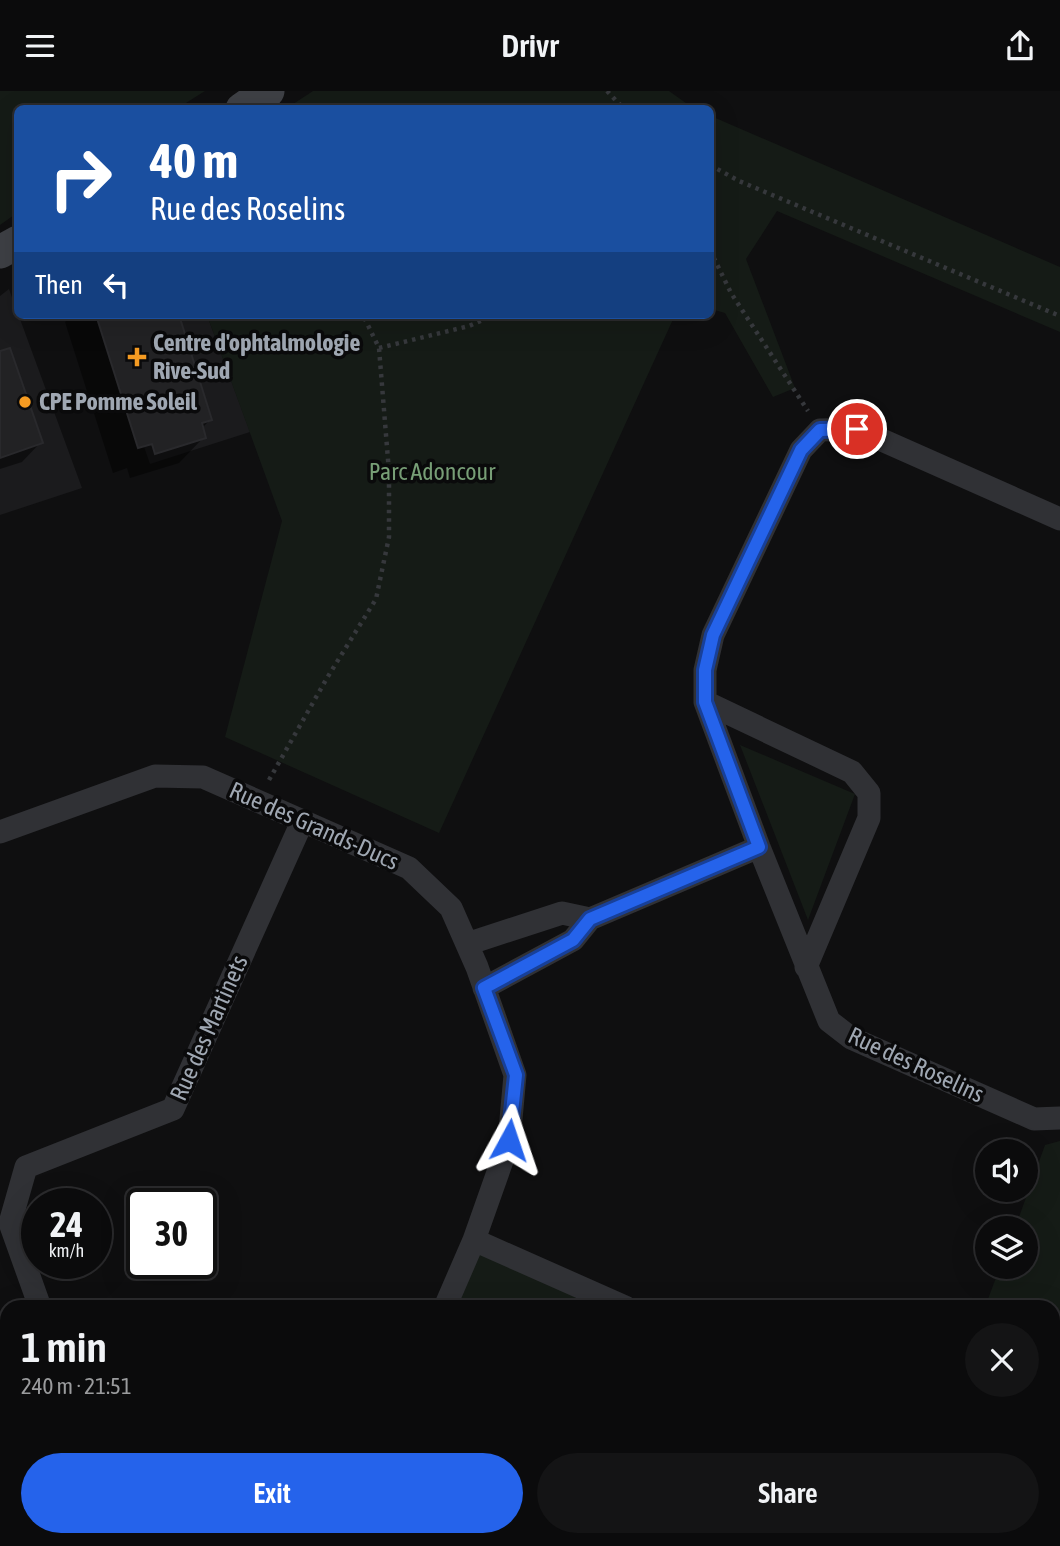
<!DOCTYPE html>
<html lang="en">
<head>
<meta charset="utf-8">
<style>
  :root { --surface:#0b0b0c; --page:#141415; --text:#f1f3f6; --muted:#9a9b9d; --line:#2b2b2d; --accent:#2563eb }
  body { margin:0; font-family:"Asap Condensed",sans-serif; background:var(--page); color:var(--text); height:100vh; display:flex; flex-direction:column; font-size:26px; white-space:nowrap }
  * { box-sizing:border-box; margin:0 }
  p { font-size:23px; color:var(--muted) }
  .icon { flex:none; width:38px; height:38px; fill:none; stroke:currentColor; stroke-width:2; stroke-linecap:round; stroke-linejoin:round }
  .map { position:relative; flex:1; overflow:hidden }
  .sheet { position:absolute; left:0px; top:1209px; width:1060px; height:247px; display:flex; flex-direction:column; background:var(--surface); border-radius:21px 21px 0 0; box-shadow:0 7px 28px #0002,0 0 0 2px var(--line) }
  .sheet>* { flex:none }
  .top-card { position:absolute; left:14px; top:14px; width:700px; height:214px; border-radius:10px; box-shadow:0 7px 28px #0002,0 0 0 2px var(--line); background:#1a4fa0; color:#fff; overflow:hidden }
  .fabs { position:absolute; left:975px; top:1048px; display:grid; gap:14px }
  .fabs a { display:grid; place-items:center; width:63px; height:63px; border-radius:50%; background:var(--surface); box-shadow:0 7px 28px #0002,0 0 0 2px var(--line); font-size:35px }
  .speed { position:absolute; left:21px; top:1097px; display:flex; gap:14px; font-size:35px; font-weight:700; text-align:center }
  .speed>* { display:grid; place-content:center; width:91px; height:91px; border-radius:50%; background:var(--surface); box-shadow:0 7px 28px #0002,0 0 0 2px var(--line); line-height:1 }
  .speed small { font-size:18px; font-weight:400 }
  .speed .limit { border:4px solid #111; border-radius:10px; background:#fff; color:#111 }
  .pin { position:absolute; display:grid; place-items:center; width:60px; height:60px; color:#fff; margin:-30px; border:4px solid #fff; border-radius:50%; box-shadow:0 2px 7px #0007 }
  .me { position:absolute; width:77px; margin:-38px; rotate:5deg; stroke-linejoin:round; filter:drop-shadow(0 0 5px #0008) }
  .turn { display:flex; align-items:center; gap:24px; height:147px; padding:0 21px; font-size:32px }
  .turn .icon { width:91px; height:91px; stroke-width:2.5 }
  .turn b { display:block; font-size:49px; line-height:60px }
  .then { display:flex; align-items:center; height:66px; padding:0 21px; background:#0003; gap:14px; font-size:26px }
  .round { display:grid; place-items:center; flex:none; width:74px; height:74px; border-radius:37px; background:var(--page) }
  .head { display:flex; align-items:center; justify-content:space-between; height:119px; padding:0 21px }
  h1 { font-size:42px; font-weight:600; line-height:52px }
  .action { display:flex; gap:14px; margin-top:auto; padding:14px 21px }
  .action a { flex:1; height:80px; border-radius:42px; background:var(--accent); color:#fff; font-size:28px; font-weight:600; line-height:80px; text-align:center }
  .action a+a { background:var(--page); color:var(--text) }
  header { display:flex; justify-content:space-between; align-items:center; height:91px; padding:0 21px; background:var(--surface); font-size:32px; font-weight:600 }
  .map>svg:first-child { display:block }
  .built { fill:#1b1b1d }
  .green { fill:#151b16 }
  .shadow { fill:#0007 }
  .building { fill:#222224; stroke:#29292c; stroke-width:2 }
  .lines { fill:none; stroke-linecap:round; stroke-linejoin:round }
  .path { stroke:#36383c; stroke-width:4.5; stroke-dasharray:3.5 5; stroke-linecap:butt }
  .street { stroke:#303135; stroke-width:23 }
  .secondary { stroke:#3e4045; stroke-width:33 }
  .route-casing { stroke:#184099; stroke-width:18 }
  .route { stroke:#2563eb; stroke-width:12 }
  .poi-dot { fill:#f59b22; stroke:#0a0a0b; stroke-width:2.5 }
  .labels { text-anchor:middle; stroke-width:7; stroke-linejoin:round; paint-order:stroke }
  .poi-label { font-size:24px; font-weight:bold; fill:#9fa7b2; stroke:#0a0a0b; text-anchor:start }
  .park-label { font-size:24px; fill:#779e76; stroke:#0a0a0b }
  .street-label { font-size:24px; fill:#9fa7b2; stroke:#0a0a0b }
</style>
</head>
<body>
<header><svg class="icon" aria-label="menu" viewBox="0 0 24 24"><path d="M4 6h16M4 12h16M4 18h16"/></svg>Drivr<svg class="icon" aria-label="share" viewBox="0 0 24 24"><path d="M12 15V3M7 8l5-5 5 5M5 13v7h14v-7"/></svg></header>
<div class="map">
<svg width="1060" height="1455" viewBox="0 0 1060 1455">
  <rect width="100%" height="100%" fill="#0f0f10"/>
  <path class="built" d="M9 198 82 397 0 424V205Z
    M98 224H207L250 341 150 373Z"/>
  <path class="green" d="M0 0H205L178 17 18 18 17 122 0 134Z
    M313 0H669L693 17H287Z
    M711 25 1060 176V241L777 120 746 168 795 297 773 306 725 222 711 218Z
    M207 224H675L439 742 225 646 282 430Z
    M740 654 855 703 808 829Z
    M1060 1050V1455H897L899 1449H1054V1216H985L1000 1176H1026V1138L1015 1137 1045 1054Z
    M474 1149 625 1216H445Z"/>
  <path class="shadow" d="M72 224H177L210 329 202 337 204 346 179 372 130 387 127 377 113 382 65 231Z
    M0 262 41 351 22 371 0 378Z"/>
  <path class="building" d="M96 224H179L212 329 202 332 206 347 155 363 152 353 138 357Z
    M10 257 43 352 0 367V260Z"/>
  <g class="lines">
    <path class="path" d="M607 0 624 18
      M710 74 739 90 1060 225
      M710 159 731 202 808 320
      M379 257 469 235 494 224
      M269 689 327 587 376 508 389 446V381L379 257 363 224
      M1054 1393 1060 1389
      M870 1449 875 1455
      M1002 1455 1005 1449"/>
    <path class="street" d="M1060 428 857 338 820 339 801 359 713 544 705 579V611L759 756 829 930 851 947 1034 1028 1060 1027
      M705 611 852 681 869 702V727L806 876
      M0 741 155 685 203 686 409 777 451 817 477 876 515 984 509 1050 474 1149 445 1216
      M590 828 759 756
      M467 853 562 822 590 828 573 849 484 897
      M474 1149 625 1216
      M40 1216 10 1132 26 1076 173 1018 302 731
      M0 1438 7 1435
      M101 1449 103 1455
      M146 1449 148 1455"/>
    <path class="secondary" d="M242 18 268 0
      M0 161 18 151"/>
  </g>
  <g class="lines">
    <defs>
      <path id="route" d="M509 1049 516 984 484 897 573 849 590 828 759 756 705 611V579L713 544 801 359 820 339 857 338"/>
    </defs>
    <use href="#route" class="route-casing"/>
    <use href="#route" class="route"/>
  </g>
  <g class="poi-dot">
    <path d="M133.5 255.5h7v7h7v7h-7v7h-7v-7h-7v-7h7z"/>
    <circle cx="25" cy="311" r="7"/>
  </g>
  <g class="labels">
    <g class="poi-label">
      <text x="153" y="260">Centre d'ophtalmologie<tspan x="153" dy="28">Rive-Sud</tspan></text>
      <text x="39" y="319">CPE Pomme Soleil</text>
    </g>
    <g class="park-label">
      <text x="432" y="389">Parc Adoncour</text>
    </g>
    <g class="street-label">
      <text transform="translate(314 735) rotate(24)" y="8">Rue des Grands-Ducs</text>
      <text transform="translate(209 937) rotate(-66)" y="8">Rue des Martinets</text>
      <text transform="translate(916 974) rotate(25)" y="8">Rue des Roselins</text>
    </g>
  </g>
</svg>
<div class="fabs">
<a><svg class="icon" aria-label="sound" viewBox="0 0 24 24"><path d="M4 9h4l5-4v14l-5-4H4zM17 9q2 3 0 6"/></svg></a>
<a><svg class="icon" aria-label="layers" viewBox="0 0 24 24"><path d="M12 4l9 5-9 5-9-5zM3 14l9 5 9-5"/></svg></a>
</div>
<div class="speed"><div>24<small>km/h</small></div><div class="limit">30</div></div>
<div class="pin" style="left:857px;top:338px;background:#d93025"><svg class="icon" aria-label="arrive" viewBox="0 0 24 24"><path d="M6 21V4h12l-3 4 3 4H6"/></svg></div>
<svg class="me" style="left:509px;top:1049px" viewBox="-20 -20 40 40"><path d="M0-17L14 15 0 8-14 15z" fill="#2563eb" stroke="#fff" stroke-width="4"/></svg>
<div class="top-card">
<div class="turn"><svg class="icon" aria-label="right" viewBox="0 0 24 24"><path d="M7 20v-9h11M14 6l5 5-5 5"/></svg><div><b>40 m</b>Rue des Roselins</div></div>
<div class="then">Then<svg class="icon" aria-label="left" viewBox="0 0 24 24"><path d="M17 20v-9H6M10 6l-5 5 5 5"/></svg></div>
</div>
<section class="sheet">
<div class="head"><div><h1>1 min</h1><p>240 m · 21:51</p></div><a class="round"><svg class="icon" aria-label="close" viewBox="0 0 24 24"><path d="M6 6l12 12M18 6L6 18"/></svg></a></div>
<div class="action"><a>Exit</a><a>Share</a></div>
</section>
</div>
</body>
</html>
